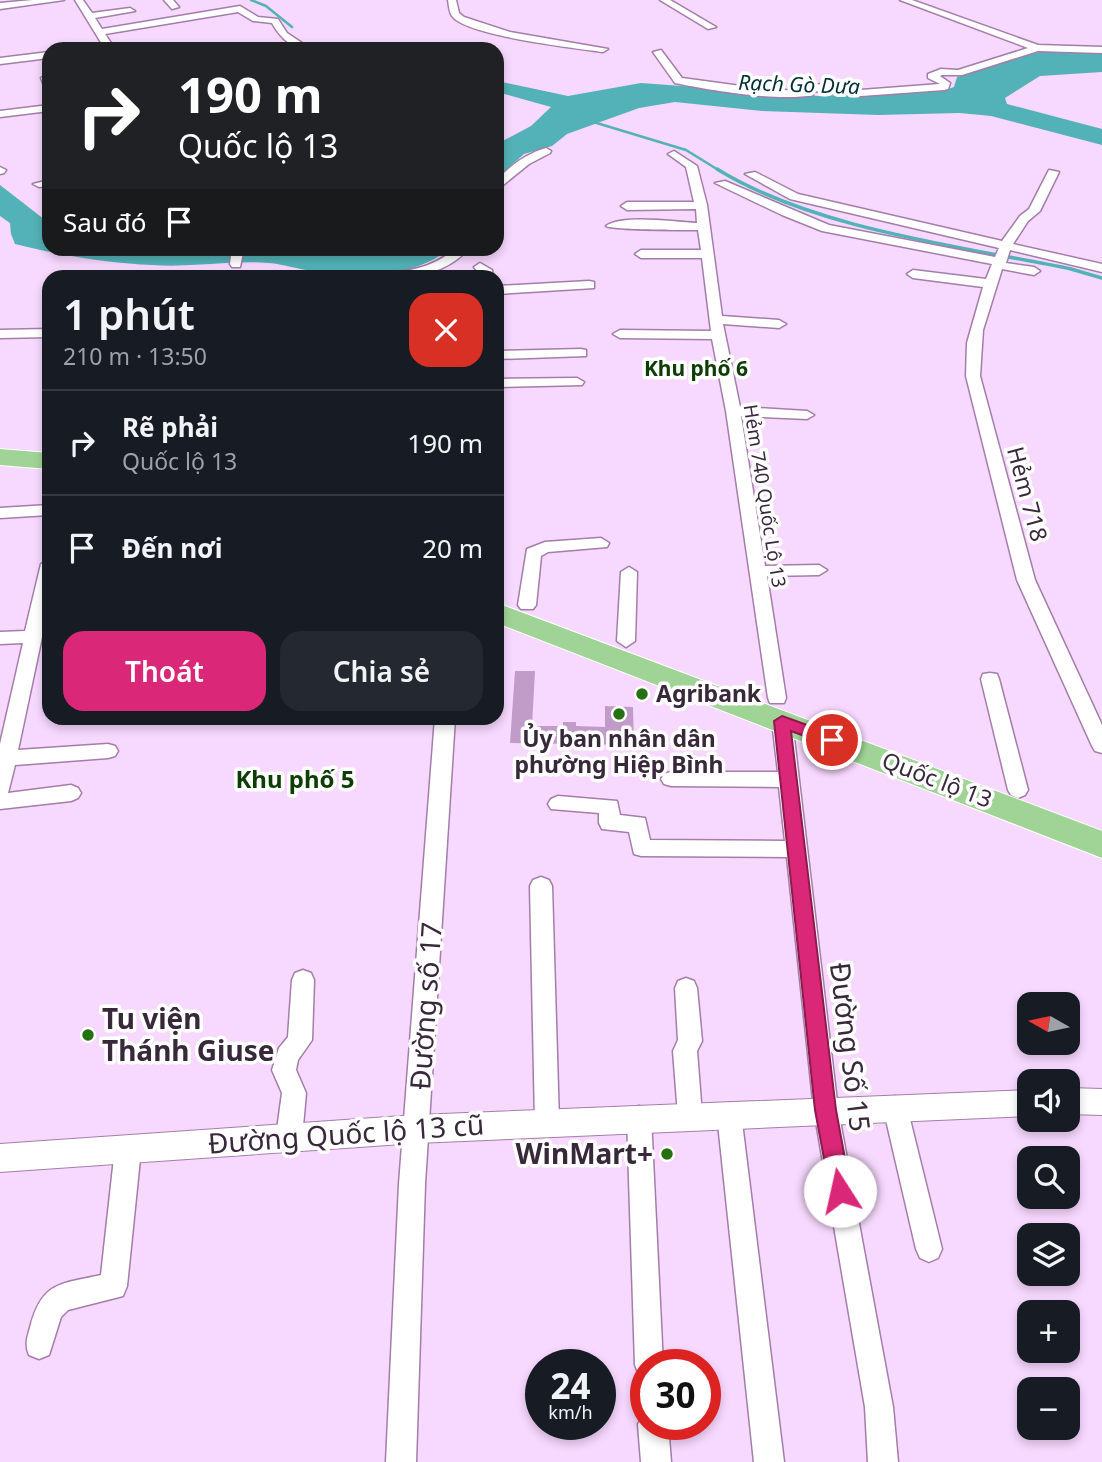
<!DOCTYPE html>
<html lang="vi">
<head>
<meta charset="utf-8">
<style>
  :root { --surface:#171b24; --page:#242831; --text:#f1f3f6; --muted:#9ea1a6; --line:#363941; --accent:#db2777 }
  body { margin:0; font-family:"Noto Sans",sans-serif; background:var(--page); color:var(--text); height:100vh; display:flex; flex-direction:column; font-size:26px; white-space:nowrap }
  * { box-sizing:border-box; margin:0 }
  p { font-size:23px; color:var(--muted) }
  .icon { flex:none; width:38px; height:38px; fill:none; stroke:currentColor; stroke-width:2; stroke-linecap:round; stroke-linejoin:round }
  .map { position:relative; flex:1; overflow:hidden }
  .sheet { position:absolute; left:42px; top:270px; width:462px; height:455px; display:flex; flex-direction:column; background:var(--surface); border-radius:21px; box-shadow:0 4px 10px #0003 }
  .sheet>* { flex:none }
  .banner { position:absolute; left:42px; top:42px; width:462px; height:214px; border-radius:21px; box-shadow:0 4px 10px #0003; background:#202124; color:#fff; overflow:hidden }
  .needle { width:46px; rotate:279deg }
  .tools { position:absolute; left:1017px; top:992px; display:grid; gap:14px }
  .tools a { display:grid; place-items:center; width:63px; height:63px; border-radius:14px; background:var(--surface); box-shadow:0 4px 10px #0003; font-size:35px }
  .speed { position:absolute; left:525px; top:1349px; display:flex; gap:14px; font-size:35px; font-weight:700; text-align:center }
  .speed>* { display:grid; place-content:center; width:91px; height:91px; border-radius:50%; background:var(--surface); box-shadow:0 4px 10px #0003; line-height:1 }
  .speed small { font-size:18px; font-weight:400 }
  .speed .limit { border:10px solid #d22; background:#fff; color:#111 }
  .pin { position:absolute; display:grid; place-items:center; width:60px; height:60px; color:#fff; margin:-30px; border:4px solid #fff; border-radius:50%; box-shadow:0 2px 7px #0007 }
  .me { position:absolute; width:77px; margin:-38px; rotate:350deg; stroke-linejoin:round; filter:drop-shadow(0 0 5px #0008) }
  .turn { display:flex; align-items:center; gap:24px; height:147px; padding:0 21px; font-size:32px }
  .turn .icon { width:91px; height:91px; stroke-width:2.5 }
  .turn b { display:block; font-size:49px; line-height:60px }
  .then { display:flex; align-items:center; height:66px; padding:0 21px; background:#0003; gap:14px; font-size:26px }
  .round { display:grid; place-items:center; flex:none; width:74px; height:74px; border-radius:21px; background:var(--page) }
  .summary { display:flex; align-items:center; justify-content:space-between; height:119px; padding:0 21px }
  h1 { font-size:42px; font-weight:600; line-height:52px }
  .button { display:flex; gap:14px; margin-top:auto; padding:14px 21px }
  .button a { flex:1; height:80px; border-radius:21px; background:var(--accent); color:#fff; font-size:28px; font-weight:600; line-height:80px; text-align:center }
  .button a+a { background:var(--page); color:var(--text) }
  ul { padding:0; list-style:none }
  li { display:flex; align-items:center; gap:21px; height:105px; padding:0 21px; border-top:2px solid var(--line) }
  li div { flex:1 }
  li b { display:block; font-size:26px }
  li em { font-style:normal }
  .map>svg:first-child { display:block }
  .water { fill:#53b2b7 }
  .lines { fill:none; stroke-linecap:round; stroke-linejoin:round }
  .stream-far1 { stroke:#53b2b7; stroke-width:2.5 }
  .stream { stroke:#53b2b7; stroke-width:3.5 }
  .building { fill:#c29cc9 }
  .minor-casing { stroke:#a37eaa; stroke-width:3 }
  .tertiary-casing { stroke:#a37eaa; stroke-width:2 }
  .trunk-casing { stroke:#fff; stroke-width:2 }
  .minor { fill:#fff; fill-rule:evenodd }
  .tertiary { fill:#fff; fill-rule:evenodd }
  .trunk { fill:#a0d496; fill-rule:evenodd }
  .route { fill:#db2777; stroke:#8e194d; stroke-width:2 }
  .poi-dot { fill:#257013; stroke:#fff; stroke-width:2.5 }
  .labels { text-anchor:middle; stroke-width:7; stroke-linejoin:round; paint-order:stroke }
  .far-street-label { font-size:19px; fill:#37283a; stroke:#fff }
  .far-water-label { font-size:21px; font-style:italic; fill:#003033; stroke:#fff }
  .far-neighbourhood-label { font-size:21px; font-weight:bold; fill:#0d3d02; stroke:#fff }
  .street-label { font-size:23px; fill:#37283a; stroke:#fff }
  .poi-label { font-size:23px; font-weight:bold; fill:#37283a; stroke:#fff; text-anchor:start }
  .neighbourhood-label { font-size:24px; font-weight:bold; fill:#0d3d02; stroke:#fff }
  .near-street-label { font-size:28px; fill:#37283a; stroke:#fff }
  .near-poi-label { font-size:28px; font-weight:bold; fill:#37283a; stroke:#fff; text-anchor:start }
</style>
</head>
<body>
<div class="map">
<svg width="1102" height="1462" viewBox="0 0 1102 1462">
  <rect width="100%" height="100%" fill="#f7d8fe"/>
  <path class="water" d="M1046 51 1102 52V72L1040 76 1005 98 1007 104 1102 129V145L991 116 960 113 878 115 762 111 675 102 639 108 567 134 552 146 524 154 497 178V144L531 126 551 107 497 92V81L568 96 641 83 818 96 948 89 954 87 957 77 1020 56Z
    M0 185 49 223V248H358L376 255 404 249H449C413 279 356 277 311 271 297 269 283 264 269 263 230 260 191 268 152 265 107 263 58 255 15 244L11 234 10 223 0 216Z"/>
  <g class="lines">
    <path class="stream-far1" d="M251 0 266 6 292 27
      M590 121 686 150 720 171"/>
    <path class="stream" d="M717 169C814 229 960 246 1071 269L1102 278"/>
  </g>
  <path class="building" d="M515 671H535L532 726H563V722H576V726L605 727V706L633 707 634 745 510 743Z"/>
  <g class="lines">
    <defs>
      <path id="minor" d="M33 0H64L0 9V3Z
        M75 0H83L92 13 130 8 135 11 95 18 102 29 240 6 258 17 278 19 287 33 311 49C292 49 281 39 272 23L253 21 238 12 105 34 115 49H105Z
        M164 0H173L179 7 172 9Z
        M448 0H456L459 13 464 17 510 32 608 49 603 52C576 48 466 36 452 16 449 12 449 5 448 0Z
        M660 0H670L716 27 708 29Z
        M900 0H912L1038 45 1102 47V53L1038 51 962 75H942L940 76 950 83 948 89 944 90 861 96 813 91V95C780 102 709 90 675 83L653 52 661 50 682 78 763 89 803 91V87L821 84 861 90 940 84 928 78V74L941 69 958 70 1028 48Z
        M49 52V58L0 64V58Z
        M46 75 49 76V89L45 88 41 78Z
        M49 105V111L0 117V111Z
        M546 148 551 151 550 153 529 164 497 190V180C511 165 526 154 546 148Z
        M674 151 697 166 707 205 722 316 779 320 786 324 779 328 723 324 740 407 807 411 814 415 807 419 741 416 765 566 819 565 827 570 819 575 767 576 786 698 784 703H770L768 698 726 411 712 339 620 338 613 334 620 330 711 331 702 258H641L635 254 641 250H701L698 230C684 230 612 230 606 226 622 214 676 222 697 223L696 209 627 210 621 206 627 202H694L686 167 668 154Z
        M0 167 6 170 4 173 0 174Z
        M1049 170 1059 172 1040 211 1028 221 1013 244 1102 264V272L1010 250 1006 263 1034 267 1040 271 1034 275 1002 269 983 330 980 376 1035 580 1102 725V753L1095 751 1092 746 1017 580 966 376 967 343 983 287 913 278 907 274 913 270 986 279 992 264 822 231 782 215 715 183 725 181 829 225 995 257 999 248 790 199 745 174 755 172 798 194 1002 241 1020 216 1029 209Z
        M49 180V186L39 187 33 184Z
        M232 248H244L240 267H232L230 264Z
        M455 248H469C446 275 411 279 378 276 385 270 395 272 404 271 423 268 441 262 455 248Z
        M480 263 492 270 493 276H481L474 267Z
        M589 281 594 282V288L497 294V286Z
        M49 329V337L0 338V330Z
        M581 349 586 350V356L497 359V351Z
        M577 378 584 382 582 385 497 387V379Z
        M49 505V515L0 518V508Z
        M601 538 609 543 607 547 548 552 541 556 536 605 533 609H521L518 605 527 549 545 542Z
        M49 559V604L18 750 108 744 115 746 118 751 115 756 108 758 15 765 8 793 71 785 78 788 81 793 78 798 71 801 0 809V744L23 643 0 644V632L25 631 41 564Z
        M629 567 637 572 635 641 626 647 617 641 621 572Z
        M990 673 997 674 999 679 1028 790 1025 795 1018 798 1011 795 1008 790 981 679 983 674Z
        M782 714 789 716 792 721 838 1110 893 1407 898 1462H868L865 1407 814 1110 787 857 641 856 634 854 629 832 602 829 599 823V813L551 809 548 804 551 799 558 796 617 801 620 815 645 818 650 840 785 841 779 787 671 786 664 784 661 779 664 774 671 772H778L772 721 775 716Z
        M435 718H455L425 1184 416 1462H386L399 1184Z
        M541 877 549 880 552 886 559 1122 556 1130 547 1134 538 1130 535 1122 530 886 533 880Z
        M303 970 311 973 314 980 312 1040 298 1060 296 1070 306 1093 302 1137 298 1145 289 1149 280 1145 276 1137 282 1093 272 1070 279 1048 288 1037 292 980 295 973Z
        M686 978 694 981 697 988 702 1041 697 1051 702 1115 699 1123 690 1126 681 1123 678 1115 673 1051 678 1040 675 988 678 981Z
        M895 1096 904 1099 907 1107 942 1249 938 1258 929 1262 920 1258 916 1249 883 1107 886 1099Z
        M729 1103 738 1106 741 1114 784 1462H754L717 1114 720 1106Z
        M639 1106 648 1109 651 1117 663 1365H646V1378L639 1375 635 1365 627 1117 630 1109Z
        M128 1137 137 1141 141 1149 127 1286 123 1296 68 1310 61 1317 49 1355 39 1359 29 1355C24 1343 28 1336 31 1324 43 1281 62 1284 101 1275L115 1149 119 1141Z
        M646 1412V1424H668L671 1462H641L638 1424Z"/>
      <path id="tertiary" d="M1068 1088 1102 1089V1115L1068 1114Z
        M1029 1090V1116L417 1143 0 1172V1144L417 1115Z"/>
      <path id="trunk" d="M0 449 49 453V469L0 465Z
        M497 603 1102 831V858L497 623Z"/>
    </defs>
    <use href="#minor" class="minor-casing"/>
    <use href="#tertiary" class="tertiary-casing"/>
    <use href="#trunk" class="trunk-casing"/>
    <use href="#minor" class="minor"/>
    <use href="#tertiary" class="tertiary"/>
    <use href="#trunk" class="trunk"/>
  </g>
  <path class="route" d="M782 716 838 736 840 740 832 746 791 731 836 1110 851 1191 848 1198 840 1201 833 1198 830 1191 815 1110 774 721Z"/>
  <g class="poi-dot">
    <circle cx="642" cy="694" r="7"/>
    <circle cx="619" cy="714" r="7"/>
    <circle cx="88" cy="1035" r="7"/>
    <circle cx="667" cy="1154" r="7"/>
  </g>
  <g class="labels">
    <g class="far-street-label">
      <text transform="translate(765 496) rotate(81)" y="7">Hẻm 740 Quốc Lộ 13</text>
    </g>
    <g class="far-water-label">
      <text transform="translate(799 85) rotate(2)" y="7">Rạch Gò Dưa</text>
    </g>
    <g class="far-neighbourhood-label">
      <text x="696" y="376">Khu phố 6</text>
    </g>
    <g class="street-label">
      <text transform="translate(1027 494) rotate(75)" y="8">Hẻm 718</text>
      <text transform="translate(937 780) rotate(21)" y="8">Quốc lộ 13</text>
    </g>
    <g class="poi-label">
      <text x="656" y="702">Agribank</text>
      <text x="619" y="747" text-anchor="middle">Ủy ban nhân dân<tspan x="619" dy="26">phường Hiệp Bình</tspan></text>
    </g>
    <g class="neighbourhood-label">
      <text x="295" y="788">Khu phố 5</text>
    </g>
    <g class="near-street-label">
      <text transform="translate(426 1006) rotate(-86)" y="10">Đường số 17</text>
      <text transform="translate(850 1047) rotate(83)" y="10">Đường Số 15</text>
      <text transform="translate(346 1134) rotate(-4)" y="10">Đường Quốc lộ 13 cũ</text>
    </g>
    <g class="near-poi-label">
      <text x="102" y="1029">Tu viện<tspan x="102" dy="32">Thánh Giuse</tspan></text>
      <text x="653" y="1164" text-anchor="end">WinMart+</text>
    </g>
  </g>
</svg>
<div class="tools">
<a><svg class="needle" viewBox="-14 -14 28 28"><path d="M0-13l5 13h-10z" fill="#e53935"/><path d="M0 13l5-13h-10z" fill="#9ea1a6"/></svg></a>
<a><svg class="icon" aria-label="sound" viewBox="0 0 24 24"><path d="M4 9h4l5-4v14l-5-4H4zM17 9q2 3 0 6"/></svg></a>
<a><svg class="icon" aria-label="search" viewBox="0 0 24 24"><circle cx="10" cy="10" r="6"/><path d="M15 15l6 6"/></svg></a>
<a><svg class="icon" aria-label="layers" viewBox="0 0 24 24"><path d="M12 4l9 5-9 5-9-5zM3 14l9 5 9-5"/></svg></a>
<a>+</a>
<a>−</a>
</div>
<div class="speed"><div>24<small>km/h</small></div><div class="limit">30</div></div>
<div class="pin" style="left:832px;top:740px;background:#d93025"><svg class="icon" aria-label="arrive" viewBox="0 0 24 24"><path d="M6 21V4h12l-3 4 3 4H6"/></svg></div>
<svg class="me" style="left:840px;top:1191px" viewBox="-20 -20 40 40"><circle r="19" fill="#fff"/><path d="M0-13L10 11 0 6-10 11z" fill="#db2777"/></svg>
<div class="banner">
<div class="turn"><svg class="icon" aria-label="right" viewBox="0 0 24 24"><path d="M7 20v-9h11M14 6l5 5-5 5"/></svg><div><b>190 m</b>Quốc lộ 13</div></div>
<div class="then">Sau đó<svg class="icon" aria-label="arrive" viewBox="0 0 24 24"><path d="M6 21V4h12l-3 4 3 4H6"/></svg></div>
</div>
<section class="sheet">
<div class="summary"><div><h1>1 phút</h1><p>210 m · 13:50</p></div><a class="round" style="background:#d93025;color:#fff"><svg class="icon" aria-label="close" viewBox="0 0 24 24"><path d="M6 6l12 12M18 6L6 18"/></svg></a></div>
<ul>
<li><svg class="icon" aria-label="right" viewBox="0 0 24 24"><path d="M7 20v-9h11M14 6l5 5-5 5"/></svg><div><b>Rẽ phải</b><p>Quốc lộ 13</p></div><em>190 m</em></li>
<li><svg class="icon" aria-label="arrive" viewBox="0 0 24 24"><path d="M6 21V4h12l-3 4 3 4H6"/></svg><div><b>Đến nơi</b></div><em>20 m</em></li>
</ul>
<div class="button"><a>Thoát</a><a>Chia sẻ</a></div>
</section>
</div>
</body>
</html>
